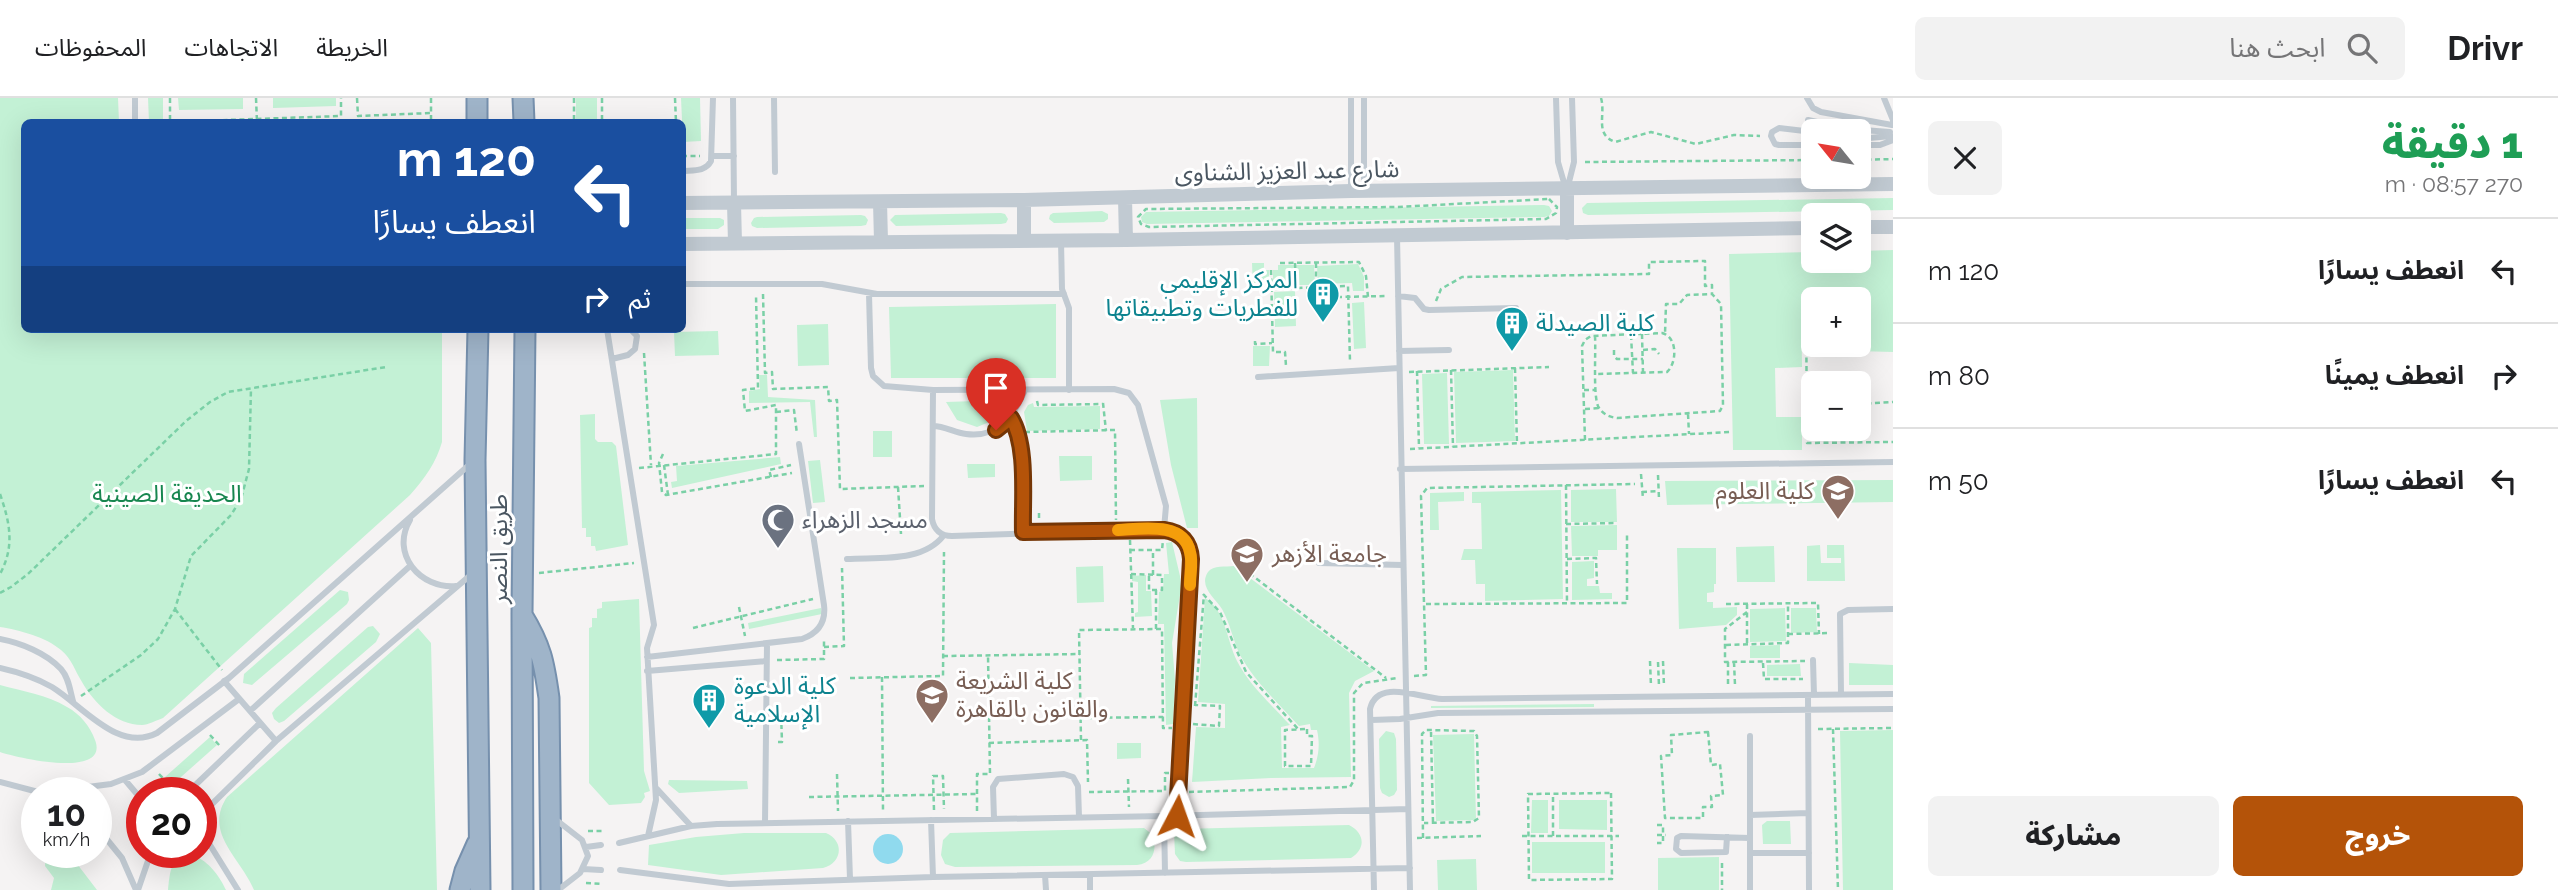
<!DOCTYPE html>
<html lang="ar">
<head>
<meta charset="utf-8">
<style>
  :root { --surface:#fff; --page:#f2f2f2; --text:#202124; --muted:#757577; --line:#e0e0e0; --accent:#b45309 }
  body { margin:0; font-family:Raleway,"Noto Sans Arabic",sans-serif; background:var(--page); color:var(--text); direction:rtl; height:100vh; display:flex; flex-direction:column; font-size:26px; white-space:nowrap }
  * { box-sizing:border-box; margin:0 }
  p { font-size:23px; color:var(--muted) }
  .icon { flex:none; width:38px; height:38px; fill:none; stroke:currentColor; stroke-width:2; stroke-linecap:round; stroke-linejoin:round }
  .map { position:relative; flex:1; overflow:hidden; direction:ltr }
  .panel { display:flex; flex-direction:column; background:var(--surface); width:665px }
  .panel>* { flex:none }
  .top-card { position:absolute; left:21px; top:21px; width:665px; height:214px; border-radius:10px; box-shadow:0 7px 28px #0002; direction:rtl; background:#1a4fa0; color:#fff; overflow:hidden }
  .needle { width:46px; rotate:300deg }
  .fabs { position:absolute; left:1801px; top:21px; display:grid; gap:14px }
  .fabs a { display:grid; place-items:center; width:70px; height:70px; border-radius:10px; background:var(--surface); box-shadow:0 7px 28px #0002; font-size:35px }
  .speed { position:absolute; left:21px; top:679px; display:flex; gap:14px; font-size:35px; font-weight:700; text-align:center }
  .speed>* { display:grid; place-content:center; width:91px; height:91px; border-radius:50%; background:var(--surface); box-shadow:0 7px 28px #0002; line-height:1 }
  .speed small { font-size:18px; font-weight:400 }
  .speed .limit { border:10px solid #d22; background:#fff; color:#111 }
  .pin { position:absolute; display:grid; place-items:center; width:60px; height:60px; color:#fff; margin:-72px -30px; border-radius:50% 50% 50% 0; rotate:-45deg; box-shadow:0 0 7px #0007 }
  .pin .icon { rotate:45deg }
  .me { position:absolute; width:77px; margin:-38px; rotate:4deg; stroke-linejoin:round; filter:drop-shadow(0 0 5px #0008) }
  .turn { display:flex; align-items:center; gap:24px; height:147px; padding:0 35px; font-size:32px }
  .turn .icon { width:91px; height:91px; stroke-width:2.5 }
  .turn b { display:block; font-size:49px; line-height:60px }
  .then { display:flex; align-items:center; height:66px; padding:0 35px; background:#0003; gap:14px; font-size:26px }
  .round { display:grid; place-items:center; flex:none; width:74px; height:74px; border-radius:10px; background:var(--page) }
  .overview { display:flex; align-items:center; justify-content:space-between; height:119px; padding:0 35px }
  h1 { font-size:42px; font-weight:800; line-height:52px; color:#1e9e55 }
  .cta { display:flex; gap:14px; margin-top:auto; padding:14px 35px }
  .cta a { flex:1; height:80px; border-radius:10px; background:var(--accent); color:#fff; font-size:28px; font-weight:800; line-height:80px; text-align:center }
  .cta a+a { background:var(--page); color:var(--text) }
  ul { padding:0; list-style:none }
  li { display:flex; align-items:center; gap:21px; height:105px; padding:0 35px; border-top:2px solid var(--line) }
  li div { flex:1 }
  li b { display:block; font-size:26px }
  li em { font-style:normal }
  header { display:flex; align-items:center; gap:42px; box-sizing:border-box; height:98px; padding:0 35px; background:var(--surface); border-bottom:2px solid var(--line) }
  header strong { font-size:33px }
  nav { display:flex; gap:38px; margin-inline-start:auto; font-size:24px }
  .search { width:490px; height:63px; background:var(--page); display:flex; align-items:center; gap:18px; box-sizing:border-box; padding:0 24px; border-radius:10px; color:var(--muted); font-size:26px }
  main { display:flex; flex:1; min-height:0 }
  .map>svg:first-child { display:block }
  .green { fill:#c3f1d5 }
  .water { fill:#90daee }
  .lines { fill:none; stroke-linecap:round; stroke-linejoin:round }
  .trunk-casing { stroke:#7690ad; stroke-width:23 }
  .path { stroke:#7ad0a6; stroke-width:2.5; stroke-dasharray:5 3.5; stroke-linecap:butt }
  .service { stroke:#c1cad2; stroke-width:6 }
  .tertiary { stroke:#c1cad2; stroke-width:14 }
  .trunk { stroke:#9fb4c9; stroke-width:19 }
  .route-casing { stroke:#753606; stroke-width:18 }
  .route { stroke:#b45309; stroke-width:12 }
  .slow { stroke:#f59e0b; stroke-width:12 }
  .labels { text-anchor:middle; stroke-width:6; stroke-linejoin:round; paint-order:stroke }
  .street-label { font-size:24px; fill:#4a5661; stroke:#fff }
  .culture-label { font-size:24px; fill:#0d838f; stroke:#fff; text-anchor:start }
  .education-label { font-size:24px; fill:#785e54; stroke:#fff; text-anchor:start }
  .park-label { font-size:24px; fill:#17864f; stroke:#fff }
  .worship-label { font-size:24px; fill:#5b616d; stroke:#fff; text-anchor:start }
</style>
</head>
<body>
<header>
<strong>Drivr</strong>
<div class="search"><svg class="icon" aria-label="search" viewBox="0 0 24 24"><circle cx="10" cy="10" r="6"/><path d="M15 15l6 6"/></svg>ابحث هنا</div>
<nav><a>الخريطة</a><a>الاتجاهات</a><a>المحفوظات</a></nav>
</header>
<main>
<section class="panel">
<div class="overview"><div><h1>1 دقيقة</h1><p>270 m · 08:57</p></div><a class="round"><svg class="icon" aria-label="close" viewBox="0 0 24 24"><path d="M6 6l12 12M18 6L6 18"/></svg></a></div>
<ul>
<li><svg class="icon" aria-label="left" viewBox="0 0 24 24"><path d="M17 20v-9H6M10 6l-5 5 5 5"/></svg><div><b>انعطف يسارًا</b></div><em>120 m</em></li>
<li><svg class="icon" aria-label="right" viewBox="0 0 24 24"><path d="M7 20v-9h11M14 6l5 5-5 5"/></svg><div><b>انعطف يمينًا</b></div><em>80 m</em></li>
<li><svg class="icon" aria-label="left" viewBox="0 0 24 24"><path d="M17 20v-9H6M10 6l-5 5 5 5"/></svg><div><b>انعطف يسارًا</b></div><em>50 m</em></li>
</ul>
<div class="cta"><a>خروج</a><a>مشاركة</a></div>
</section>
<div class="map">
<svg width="1893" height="792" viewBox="0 0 1893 792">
  <rect width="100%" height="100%" fill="#f5f3f3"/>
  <path class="green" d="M0 0H118L119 24H24V231H442V344C436 365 425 380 410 397L163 620C157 622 148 627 142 627 116 627 94 605 82 584 75 573 72 561 61 552 46 539 19 532 0 529Z
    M148 0H163V24H149Z
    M178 0H243V11L179 12Z
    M273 0H336V8L273 10Z
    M576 0H597V24H576Z
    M681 0H700L701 43 683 44Z
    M1893 100V112L1588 117 1583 115 1582 110 1587 105Z
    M1544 107 1549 108 1552 113 1549 118 1544 119 1147 126 1142 124 1141 119 1146 114Z
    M1102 113 1108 116V121L1104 124 1054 125 1049 121 1050 117 1053 115Z
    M1001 115 1005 116 1008 121 1006 125 1001 126 896 128 890 122 895 117Z
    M861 117 865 118 868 122 866 127 861 128 757 130 752 128 751 125 754 120 757 119Z
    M683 120H720L724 122V127L718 131H683Z
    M1893 152V254L1856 253V247H1858V201H1852L1851 196H1801L1802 269 1775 270 1776 319H1802V352H1733L1729 156 1813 154V163H1858L1859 153Z
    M1252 165H1264V172H1269V192H1253Z
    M1358 166 1364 179V193H1353L1352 185 1318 186 1317 168Z
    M1278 167H1294V187H1273V172H1278Z
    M1296 167H1314L1315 187H1297Z
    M1295 193 1296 228 1275 229 1274 194Z
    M1364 204 1366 250 1354 251 1352 205Z
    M1056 206V280H891L889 209Z
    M828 226 829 267 798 268 797 227Z
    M718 233 719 257 675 258 674 234Z
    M1253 248H1270L1269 268H1253Z
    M1513 272 1515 343 1456 345 1454 274Z
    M1447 275 1449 346H1424L1422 276Z
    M759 277H767L768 299 815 302 817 339H814L810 304 749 305V293L760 291Z
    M1197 300 1198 430H1187L1171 367 1160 302Z
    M1007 302 997 321 977 329 957 322 946 304Z
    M1033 305 1034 309 1100 308V331L1027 333 1024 314 1028 307Z
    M595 316V341L598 344H612L616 348 628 447 596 453 595 448H591V439H586V430H582L580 317Z
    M873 333H892V359H873Z
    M1059 358H1092V382L1060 383Z
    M780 359 781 366 672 390 671 384 677 383 676 368Z
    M820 362 825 404 813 405 808 363Z
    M967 366H995V379L968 380Z
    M1893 382V404L1667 407 1665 383Z
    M1616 391 1617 424H1571V392Z
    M1561 392 1563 501 1485 503V486H1476L1475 462H1461L1464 451H1482L1481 405H1472V394Z
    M1464 394V403L1438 404 1439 432H1430V395Z
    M1617 427V452H1598V458H1572L1571 428Z
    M1172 444 1180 478 1181 491 1172 545 1175 582 1173 626 1166 627 1164 526H1158L1159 494 1163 493 1164 476H1169L1166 445Z
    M1820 447 1821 465H1841V460H1827V447H1844L1845 483H1807V448Z
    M1774 448 1775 484H1737L1736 449Z
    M1677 450H1716V486H1714V494L1707 495V504H1713V510L1737 509V517L1726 527 1679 531Z
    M1594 463V480L1587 481V488H1599L1600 495H1612V501L1572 502V464Z
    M1103 468 1104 504 1077 505 1076 469Z
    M1234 468 1374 573 1355 583 1349 595 1351 679 1271 680 1192 684 1196 629 1225 630V606L1198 604 1205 500C1225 511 1227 543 1237 563 1249 587 1272 607 1290 627L1281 629 1282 670H1314C1319 657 1320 646 1317 632H1311L1310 626 1299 628C1278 605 1255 584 1240 557 1233 542 1230 525 1222 511 1216 501 1198 489 1208 474 1213 467 1226 469 1234 468Z
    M1146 477V493H1151L1152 518 1135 519V515L1138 514V484L1132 483V478Z
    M340 492 348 494 349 502 347 506 252 587 243 585 244 576Z
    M639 501 644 673 650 693 644 695 645 699 641 705 609 707 589 685V530L592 529V520H597V511L602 510V504Z
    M821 510 822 516 749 531 748 525Z
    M1785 510 1786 543 1750 544V511Z
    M1791 510H1816L1817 534 1791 535Z
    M373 528 380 536 376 544 284 623 279 625 274 621 272 615 276 610 368 529Z
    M418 530 431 545 437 792H254C241 760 203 735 227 699Z
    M1780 547V560H1750V548Z
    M1849 565 1893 567V587H1849Z
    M1800 566 1801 578H1767V567Z
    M0 587C22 593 47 597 67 609 80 616 90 628 95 642 110 681 17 660 0 654Z
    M1594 606V609L1431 610V608Z
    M1893 632V792H1843L1840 633Z
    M1386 633 1394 635 1396 641 1397 692 1394 697 1389 699 1382 695 1380 690 1379 641Z
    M1474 636 1476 722 1436 723 1433 637Z
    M210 639 217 647 172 687 165 679Z
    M1117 645H1141V660L1117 661Z
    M669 682 747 683 748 691 679 695 668 686Z
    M1532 702H1548V735H1531Z
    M1559 702H1607V732L1559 731Z
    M1767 723H1790L1791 746H1763L1762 727Z
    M1349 727C1365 735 1366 751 1351 760L1186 764 1180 763 1175 756 1174 734 1180 731Z
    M1144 730 1153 737C1157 751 1154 765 1137 767L955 769 945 766 941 757 943 742 950 735Z
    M744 735H826C845 743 842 765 823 770L721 777 648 767 649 747 696 739Z
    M1532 744H1605V775H1532Z
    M46 754H68L97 792H51L54 780 45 768Z
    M190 756C207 761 219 777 226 792H168C170 775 170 758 190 756Z
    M1719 759V792H1658V760Z
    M1476 761 1477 792H1438L1437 762Z"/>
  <path class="water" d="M873 751a15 15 0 1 1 30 0a15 15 0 1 1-30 0Z"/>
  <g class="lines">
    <defs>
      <path id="trunk" d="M477 0V24
        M523 0 524 24
        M478 231 475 362 480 792
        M522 517C541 548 544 564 549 600L551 792
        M460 792 465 773 477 746
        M523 792 522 516 525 231"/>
    </defs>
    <use href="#trunk" class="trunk-casing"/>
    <path class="path" d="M170 0V24L341 18V0
      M256 0 257 24
      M357 0 358 18 431 15
      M431 0V24
      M574 0V24
      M602 0V24
      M675 0 676 24
      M1601 0C1606 17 1594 36 1615 44L1651 34 1696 46 1734 37 1760 38
      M682 58H700
      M1858 62 1893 61
      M1585 64 1813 62
      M1549 101 1557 109 1556 115 1546 121 1149 129 1141 126 1138 119 1146 111 1398 109Z
      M1280 165 1359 164 1366 178 1368 199
      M1295 165 1296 190
      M1316 165V189
      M1271 172 1273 254H1285L1286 268
      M1272 191 1348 188 1350 263
      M763 196 765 275 772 274 773 291 828 289 829 303 837 302 840 391 924 388
      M1337 199 1388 198
      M1806 200 1807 345 1893 344
      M1436 203 1441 191 1462 179 1649 176V164L1705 163V188L1712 187V196
      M1642 236 1643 275
      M1631 237 1633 275
      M1595 238C1596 254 1593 296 1598 308 1602 316 1609 319 1617 320L1720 313 1723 307 1721 206 1712 196 1687 197 1679 206H1666L1665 236
      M1255 243V246L1272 245
      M1614 252V258L1617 261H1643
      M1643 252 1655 251 1659 256
      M644 255 651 367
      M1515 270 1517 346
      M1451 272 1453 349
      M1417 273 1419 350
      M1409 274 1549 269
      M1584 292H1596
      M1037 303 1038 307 1103 306
      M1103 305 1106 333
      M1858 306 1893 304
      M1585 311 1599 310
      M776 314 794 312 797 336
      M1688 316 1689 336
      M1025 334 1115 332 1116 422
      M1585 342 1582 248 1585 242 1591 238 1662 235C1678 239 1677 265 1667 274L1597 276
      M1410 351 1730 334
      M663 356 659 365 662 394 666 397 792 375
      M664 367 668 397
      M639 370 776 356V307L745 313 743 292 758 290 756 197
      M1641 376 1643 401
      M1658 377 1659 401
      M771 379 769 372 791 367
      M1566 387 1567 505
      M898 389 901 436
      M1642 394 1659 393
      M0 396C10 425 15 448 0 476
      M1039 415V423
      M1566 426 1616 425
      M1130 442 1133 530
      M1130 452H1162L1163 442
      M1567 461 1596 460 1597 486
      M1236 465 1386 580
      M539 475 634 465
      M1131 476 1162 477V492H1149V477
      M1153 477V452
      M0 495 11 489 28 476 186 323 210 304 228 294 386 269
      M1203 496 1220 514 1246 574 1299 632
      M1426 506 1627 505V436
      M1726 506 1818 505 1819 536
      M1747 506V545
      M739 509 745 538
      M175 511 222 572
      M1747 514 1725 531V564L1805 563
      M693 530 813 501
      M1156 531V492
      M1788 536 1829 535
      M1726 547 1788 545V505
      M824 549 844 548 842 470
      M943 558 1080 556
      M777 562 824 561V542
      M1650 563 1651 588
      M1663 563 1664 588
      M1658 564 1659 588
      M1728 564V587
      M1734 564 1735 587
      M1763 565 1764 581H1803
      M1414 578 1426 577 1421 398 1427 390 1635 386
      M882 579 883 713
      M850 580 943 578 944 454
      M81 598 141 557 158 541 175 511 191 458 231 417 241 401 249 371 251 290
      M1195 608 1204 496
      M775 615H781L782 644H776
      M1082 620 1163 619
      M1193 626 1219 628 1220 608 1195 607
      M1307 631V638H1312L1311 668H1285V632Z
      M1818 631 1893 630
      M1833 631 1838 792
      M1431 634 1433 725
      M1708 634 1711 667 1720 666 1723 697 1711 698 1712 709H1703V720H1665L1661 658 1672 657 1671 637Z
      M210 637 220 648
      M1081 642 1079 532 1162 531 1163 630H1172
      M989 645 1087 642 1088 684
      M159 676 176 694
      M837 676 838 713
      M1128 681 1129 709
      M1089 694 1165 693V675H1169
      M1189 694 1350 689 1354 682V595L1363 585 1397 580
      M1611 695 1612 781 1529 782 1528 696Z
      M809 699 977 696
      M934 712 933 678H943L944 711
      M977 713V676H990L988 557
      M1657 727H1663V745H1657
      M588 733H602
      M1657 737H1666
      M1522 738H1619
      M1553 738V696
      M1417 740 1481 738
      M1423 740 1422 636 1426 632 1474 633 1477 638 1479 720 1473 724 1424 725
      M1722 765V792
      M586 785 603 786"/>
    <path class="service" d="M135 0V24
      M733 0 734 103
      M774 0 775 74
      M1556 0 1558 64 1565 88
      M1807 0 1813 10 1821 14 1892 27
      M1884 0 1893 22
      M1808 22 1849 31 1890 34
      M1813 34 1779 30 1772 34 1771 38 1775 46 1779 47H1813
      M1858 41 1891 38
      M1858 47H1880L1893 42
      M713 58H734
      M682 73C694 72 705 74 711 63L713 0
      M1568 88 1574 64 1572 0
      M1351 93V0
      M1364 93V0
      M1397 138 1410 792
      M1061 143 1062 191 1069 210V292
      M682 186H822L877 196H1064
      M869 196 871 270 873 278 884 288 933 292 1114 291 1129 295 1138 307 1166 408 1164 431
      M1398 198 1415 200 1424 211 1429 212 1516 210
      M607 231 654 527 647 550 656 702 648 738
      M1399 253 1449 252
      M612 261 628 257 635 251 637 238 630 231
      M1258 279 1399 270
      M933 292 932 421C934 432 941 438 952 438L1158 431C1177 432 1190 441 1191 461L1177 718
      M1011 320 1020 346 1023 434
      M933 328C945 328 955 335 966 336 999 340 1013 319 1025 292
      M1400 371 1893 364
      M410 422C390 456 420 491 456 488
      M847 461C879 459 923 465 944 437
      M1319 465 1402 467
      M0 541C21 545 46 555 61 571 69 580 70 593 73 603
      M647 559 802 541C819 535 826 524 824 507L799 346
      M1813 562 1814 597
      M0 570C18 574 36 580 52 589 83 608 118 655 157 635L229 580 469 367
      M647 573 766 563
      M224 583 276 643
      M1841 596 1840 516 1848 512 1893 511
      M1808 597 1809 792
      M250 613 410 468
      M1371 622 1400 621 1438 615 1893 611
      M125 682 142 702
      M0 684 42 695
      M657 691 691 728
      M41 695 111 686 142 674 239 601
      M187 695 260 625
      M1750 717 1808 715
      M1164 718 1165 775
      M555 721 582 742 588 758 580 775 558 792
      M994 721 993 689 998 681 1064 676 1073 679 1078 688 1079 719
      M931 722 933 779
      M848 723 850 781
      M765 725 767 546
      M96 728 122 760 136 792
      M1727 739 1726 754 1681 755 1676 751 1677 740 1681 738 1750 740
      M619 745 691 728 717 726 1164 718 1408 711
      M586 749 601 747
      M1750 755H1809
      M583 771 601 772
      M620 772 729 786 933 779 1410 770
      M1045 777 1046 792
      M1090 777V792
      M138 792 151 754
      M238 792 210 747 205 734V722L211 707 276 643 473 475
      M1374 792 1370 611C1377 580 1420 600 1442 601L1893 596
      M1750 792V638"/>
    <path class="tertiary" d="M1567 92V135
      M1125 100 1126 142
      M1024 102V143
      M880 104 881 143
      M682 105 1024 102 1351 93 1893 86
      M734 105 735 145
      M1858 129H1893
      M682 146 1126 142 1813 130"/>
    <use href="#trunk" class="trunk"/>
  </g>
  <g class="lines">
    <defs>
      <path id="route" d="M996 332 1011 320C1028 348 1022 401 1023 434L1164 432C1181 434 1190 444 1191 461L1177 718"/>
    </defs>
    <use href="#route" class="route-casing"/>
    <use href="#route" class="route"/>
    <path class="slow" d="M1118 432C1141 431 1184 423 1190 454 1193 464 1190 476 1190 487"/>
  </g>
  <defs>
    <symbol id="building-pin" viewBox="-11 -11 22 30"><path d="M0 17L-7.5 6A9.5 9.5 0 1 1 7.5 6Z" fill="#0f9aa8" stroke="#fff"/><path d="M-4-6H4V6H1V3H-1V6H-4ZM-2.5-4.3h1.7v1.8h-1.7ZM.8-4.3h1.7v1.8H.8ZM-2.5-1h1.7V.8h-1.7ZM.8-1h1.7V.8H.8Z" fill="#fff"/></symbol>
    <symbol id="university-pin" viewBox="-11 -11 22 30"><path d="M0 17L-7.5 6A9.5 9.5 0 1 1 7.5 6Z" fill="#8d6e63" stroke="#fff"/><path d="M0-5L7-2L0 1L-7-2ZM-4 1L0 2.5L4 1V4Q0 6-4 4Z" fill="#fff"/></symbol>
    <symbol id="mosque-pin" viewBox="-11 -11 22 30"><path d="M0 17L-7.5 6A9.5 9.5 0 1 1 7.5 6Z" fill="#6b7280" stroke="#fff"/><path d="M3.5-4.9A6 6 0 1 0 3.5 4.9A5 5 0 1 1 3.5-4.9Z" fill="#fff"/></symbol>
  </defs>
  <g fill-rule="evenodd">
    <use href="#building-pin" x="1304" y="177" width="38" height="52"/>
    <use href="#building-pin" x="1493" y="206" width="38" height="52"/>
    <use href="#university-pin" x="1819" y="374" width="38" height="52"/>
    <use href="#mosque-pin" x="759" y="403" width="38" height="52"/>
    <use href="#university-pin" x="1228" y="437" width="38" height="52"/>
    <use href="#university-pin" x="913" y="578" width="38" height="52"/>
    <use href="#building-pin" x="690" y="583" width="38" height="52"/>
  </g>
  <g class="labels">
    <g class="street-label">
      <text transform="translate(1287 73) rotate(-1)" y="8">شارع عبد العزيز الشناوى</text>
      <text transform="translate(499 451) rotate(-90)" y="8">طريق النصر</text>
    </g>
    <g class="culture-label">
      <text x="1298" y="190" text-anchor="end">المركز الإقليمي<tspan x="1298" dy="28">للفطريات وتطبيقاتها</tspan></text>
      <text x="1536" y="233">كلية الصيدلة</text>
      <text x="734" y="596">كلية الدعوة<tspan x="734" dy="28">الإسلامية</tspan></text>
    </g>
    <g class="education-label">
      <text x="1814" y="401" text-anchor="end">كلية العلوم</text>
      <text x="1272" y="464">جامعة الأزهر</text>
      <text x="956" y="591">كلية الشريعة<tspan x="956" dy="28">والقانون بالقاهرة</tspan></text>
    </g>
    <g class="park-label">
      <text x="167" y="404">الحديقة الصينية</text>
    </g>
    <g class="worship-label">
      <text x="802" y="430">مسجد الزهراء</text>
    </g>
  </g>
</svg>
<div class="fabs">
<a><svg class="needle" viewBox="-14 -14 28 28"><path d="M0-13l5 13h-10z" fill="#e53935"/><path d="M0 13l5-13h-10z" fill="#757577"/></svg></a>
<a><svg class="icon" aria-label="layers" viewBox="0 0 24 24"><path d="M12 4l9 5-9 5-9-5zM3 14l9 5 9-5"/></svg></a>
<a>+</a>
<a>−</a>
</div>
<div class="speed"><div>10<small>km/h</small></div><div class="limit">20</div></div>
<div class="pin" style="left:996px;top:332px;background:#d93025"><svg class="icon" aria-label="arrive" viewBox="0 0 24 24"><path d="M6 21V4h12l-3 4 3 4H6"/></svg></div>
<svg class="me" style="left:1177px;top:718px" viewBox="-20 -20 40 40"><path d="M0-17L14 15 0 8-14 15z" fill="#b45309" stroke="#fff" stroke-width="4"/></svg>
<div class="top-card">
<div class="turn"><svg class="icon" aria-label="left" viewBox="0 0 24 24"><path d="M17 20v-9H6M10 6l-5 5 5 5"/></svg><div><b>120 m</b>انعطف يسارًا</div></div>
<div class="then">ثم<svg class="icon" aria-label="right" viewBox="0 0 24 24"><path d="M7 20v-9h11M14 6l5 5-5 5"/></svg></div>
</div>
</div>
</main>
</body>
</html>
